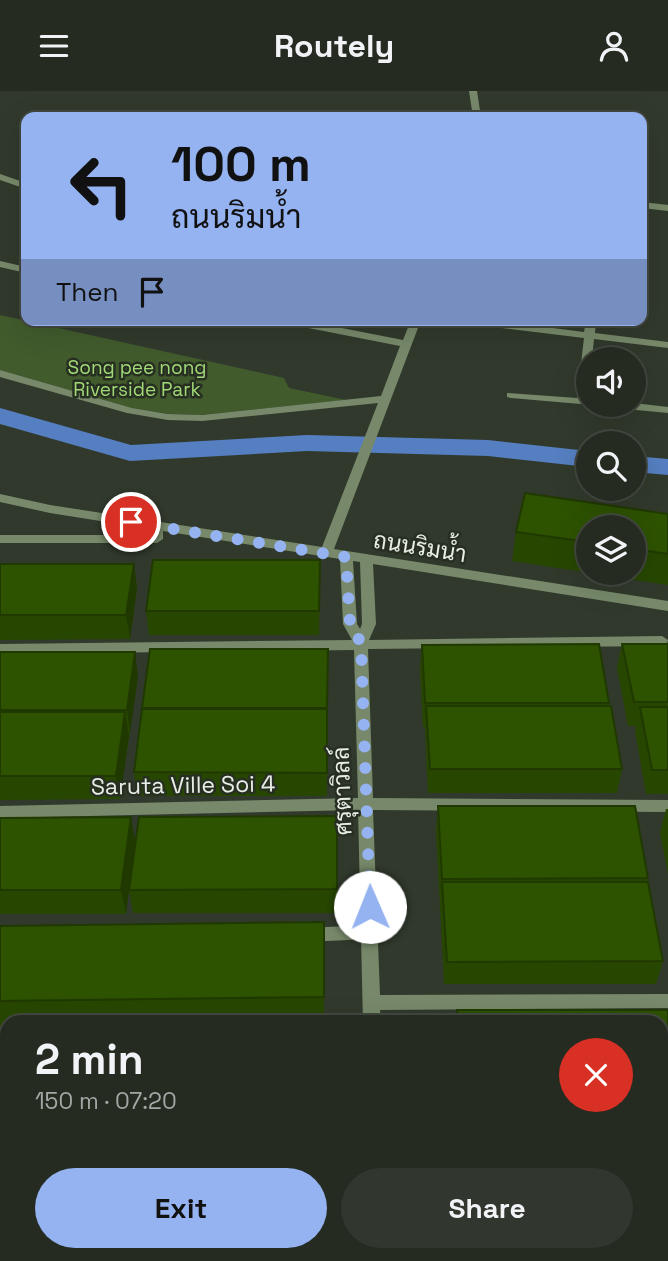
<!DOCTYPE html>
<html lang="en">
<head>
<meta charset="utf-8">
<style>
  :root { --surface:#252b21; --page:#31372e; --text:#f1f3f6; --muted:#a3a7a5; --line:#42473f; --accent:#95b2f1 }
  body { margin:0; font-family:"Space Grotesk",Sarabun,sans-serif; background:var(--page); color:var(--text); height:100vh; display:flex; flex-direction:column; font-size:26px; white-space:nowrap }
  * { box-sizing:border-box; margin:0 }
  p { font-size:23px; color:var(--muted) }
  .icon { flex:none; width:38px; height:38px; fill:none; stroke:currentColor; stroke-width:2; stroke-linecap:round; stroke-linejoin:round }
  .map { position:relative; flex:1; overflow:hidden }
  .panel { position:absolute; left:0px; top:924px; width:668px; height:247px; display:flex; flex-direction:column; background:var(--surface); border-radius:21px 21px 0 0; box-shadow:0 7px 28px #0002,0 0 0 2px var(--line) }
  .panel>* { flex:none }
  .top-card { position:absolute; left:21px; top:21px; width:626px; height:214px; border-radius:14px; box-shadow:0 7px 28px #0002,0 0 0 2px var(--line); background:#95b2f1; color:#111; overflow:hidden }
  .buttons { position:absolute; left:576px; top:256px; display:grid; gap:14px }
  .buttons a { display:grid; place-items:center; width:70px; height:70px; border-radius:50%; background:var(--surface); box-shadow:0 7px 28px #0002,0 0 0 2px var(--line); font-size:35px }
  .pin { position:absolute; display:grid; place-items:center; width:60px; height:60px; color:#fff; margin:-30px; border:4px solid #fff; border-radius:50%; box-shadow:0 2px 7px #0007 }
  .me { position:absolute; width:77px; margin:-38px; rotate:359deg; stroke-linejoin:round; filter:drop-shadow(0 0 5px #0008) }
  .turn { display:flex; align-items:center; gap:24px; height:147px; padding:0 35px; font-size:32px }
  .turn .icon { width:91px; height:91px; stroke-width:2.5 }
  .turn b { display:block; font-size:49px; line-height:60px }
  .then { display:flex; align-items:center; height:66px; padding:0 35px; background:#0003; gap:14px; font-size:26px }
  .round { display:grid; place-items:center; flex:none; width:74px; height:74px; border-radius:37px; background:var(--page) }
  .summary { display:flex; align-items:center; justify-content:space-between; height:119px; padding:0 35px }
  h1 { font-size:42px; font-weight:600; line-height:52px }
  .button { display:flex; gap:14px; margin-top:auto; padding:14px 35px }
  .button a { flex:1; height:80px; border-radius:42px; background:var(--accent); color:#111; font-size:28px; font-weight:600; line-height:80px; text-align:center }
  .button a+a { background:var(--page); color:var(--text) }
  header { display:flex; justify-content:space-between; align-items:center; height:91px; padding:0 35px; background:var(--surface); font-size:32px; font-weight:600 }
  .map>svg:first-child { display:block }
  .green { fill:#415b2d }
  .lines { fill:none; stroke-linecap:round; stroke-linejoin:round }
  .canal { fill:#557fc1; fill-rule:evenodd }
  .service { fill:#77896a; fill-rule:evenodd }
  .minor { fill:#77896a; fill-rule:evenodd }
  .wall { fill:#274700; fill-rule:evenodd }
  .shaded-wall { fill:#203900 }
  .building { fill:#2d5200; stroke:#203900; stroke-width:2 }
  .route { stroke:#95b2f1; stroke-width:12; stroke-dasharray:0 21.6 }
  .labels { text-anchor:middle; stroke-width:5; stroke-linejoin:round; paint-order:stroke }
  .far-park-label { font-size:19px; fill:#a1d976; stroke:#272f22 }
  .street-label { font-size:23px; fill:#e8eee5; stroke:#272f22 }
</style>
</head>
<body>
<header><svg class="icon" aria-label="menu" viewBox="0 0 24 24"><path d="M4 6h16M4 12h16M4 18h16"/></svg>Routely<svg class="icon" aria-label="person" viewBox="0 0 24 24"><circle cx="12" cy="8" r="4"/><path d="M4 21q1-7 8-7t8 7"/></svg></header>
<div class="map">
<svg width="668" height="1170" viewBox="0 0 668 1170">
  <rect width="100%" height="100%" fill="#31392c"/>
  <path class="green" d="M0 224 284 287 289 297 346 309 200 324 170 323 132 317 0 279Z"/>
  <g class="lines">
    <path class="canal" d="M0 317 131 354 307 344 488 349 588 360V376L488 365 307 360 130 370 0 333Z
      M634 365 668 368V384L634 381Z"/>
    <path class="service" d="M370 834 376 836 378 841 376 846 370 848 305 851 299 849 297 844 299 839 305 837Z
      M0 965H7V981H0Z"/>
    <path class="minor" d="M469 0H477L481 26H473Z
      M0 83 26 92V98L0 89Z
      M642 111 668 114V120L642 117Z
      M0 170 26 176V182L0 176Z
      M278 229H301L403 249 411 229H421L334 458 668 510V520L373 473 376 533 369 549 662 545 668 549 667 553 662 555 368 558 373 707 668 709V721L373 719 380 904 668 903V917L380 919 381 931H363L358 719 0 727V715L358 707 354 559 0 563V553L352 549 343 533 340 468 163 440V448L157 452H0V444H151V438L50 422 0 411V403L50 414 322 456 378 312 202 330 168 329 127 322 0 286V279L132 317 168 323 202 324 381 305 400 255 283 232ZM353 470 360 471 362 533 360 538 357 533Z
      M457 229H490L584 241 586 229H596L595 242 668 251V257L594 248 592 268H588V313L592 314 511 307 507 306V302L577 307 584 247 462 232Z
      M634 312 668 316V322L605 316 599 313Z
      M372 1164H392L393 1170H373Z"/>
  </g>
  <path class="wall" d="M668 423V494L512 470 516 441ZM588 436H634V481H588Z
    M0 473H134L137 497 130 548 0 549Z
    M320 493 319 544H149L146 520Z
    M622 553H668V703H646L635 640 636 635H628L617 577Z
    M422 554 609 612V615L622 678 617 702H428L425 636H423L420 578Z
    M150 558H328L327 705H137L134 681Z
    M0 561 138 585 120 708 0 709Z
    M438 715 648 787 647 791 663 870 656 893H444L436 739Z
    M666 718H668V783L660 742Z
    M337 725V822H133L129 799Z
    M131 726 135 750 126 823H0V727Z
    M324 831V931H7V938H0V835Z
    M457 919H668V1143H662V931H456Z"/>
  <path class="shaded-wall" d="M134 473 137 497 130 548 126 524Z
    M135 561 138 585 130 643 127 619Z
    M125 621 129 645 120 708 116 685Z
    M131 726 135 750 126 823 121 799Z"/>
  <path class="building" d="M525 402 668 423V463L634 458V436H588V451L516 441Z
    M153 469H320L319 520H146Z
    M0 473H134L126 524H0Z
    M599 553 609 612H425L422 554Z
    M622 553H668V611H634Z
    M150 558H328L327 617H142Z
    M0 561H135L127 619H0Z
    M426 615H611L622 678H430Z
    M640 616H668V679H652Z
    M142 618H327V682L134 681Z
    M0 621H125L116 685H0Z
    M438 715H635L648 787 442 788Z
    M337 725V798L129 799 139 726Z
    M131 726 121 799H0V727Z
    M442 791H648L663 870 447 871Z
    M324 831V906L0 910V835Z
    M457 919H668V1012H662V931H458Z
    M662 1016H668V1119H662Z"/>
  <g class="lines">
    <path class="route" d="M131 431 346 466 350 533 361 552 370 816"/>
  </g>
  <g class="labels">
    <g class="far-park-label">
      <text x="137" y="283">Song pee nong<tspan x="137" dy="22">Riverside Park</tspan></text>
    </g>
    <g class="street-label">
      <text transform="translate(420 456) rotate(9)" y="8">ถนนริมน้ำ</text>
      <text transform="translate(183 694) rotate(-1)" y="8">Saruta Ville Soi 4</text>
      <text transform="translate(342 700) rotate(-92)" y="8">ศรุตาวิลล์</text>
    </g>
  </g>
</svg>
<div class="buttons">
<a><svg class="icon" aria-label="sound" viewBox="0 0 24 24"><path d="M4 9h4l5-4v14l-5-4H4zM17 9q2 3 0 6"/></svg></a>
<a><svg class="icon" aria-label="search" viewBox="0 0 24 24"><circle cx="10" cy="10" r="6"/><path d="M15 15l6 6"/></svg></a>
<a><svg class="icon" aria-label="layers" viewBox="0 0 24 24"><path d="M12 4l9 5-9 5-9-5zM3 14l9 5 9-5"/></svg></a>
</div>
<div class="pin" style="left:131px;top:431px;background:#d93025"><svg class="icon" aria-label="arrive" viewBox="0 0 24 24"><path d="M6 21V4h12l-3 4 3 4H6"/></svg></div>
<svg class="me" style="left:370px;top:816px" viewBox="-20 -20 40 40"><circle r="19" fill="#fff"/><path d="M0-13L10 11 0 6-10 11z" fill="#95b2f1"/></svg>
<div class="top-card">
<div class="turn"><svg class="icon" aria-label="left" viewBox="0 0 24 24"><path d="M17 20v-9H6M10 6l-5 5 5 5"/></svg><div><b>100 m</b>ถนนริมน้ำ</div></div>
<div class="then">Then<svg class="icon" aria-label="arrive" viewBox="0 0 24 24"><path d="M6 21V4h12l-3 4 3 4H6"/></svg></div>
</div>
<section class="panel">
<div class="summary"><div><h1>2 min</h1><p>150 m · 07:20</p></div><a class="round" style="background:#d93025;color:#fff"><svg class="icon" aria-label="close" viewBox="0 0 24 24"><path d="M6 6l12 12M18 6L6 18"/></svg></a></div>
<div class="button"><a>Exit</a><a>Share</a></div>
</section>
</div>
</body>
</html>
